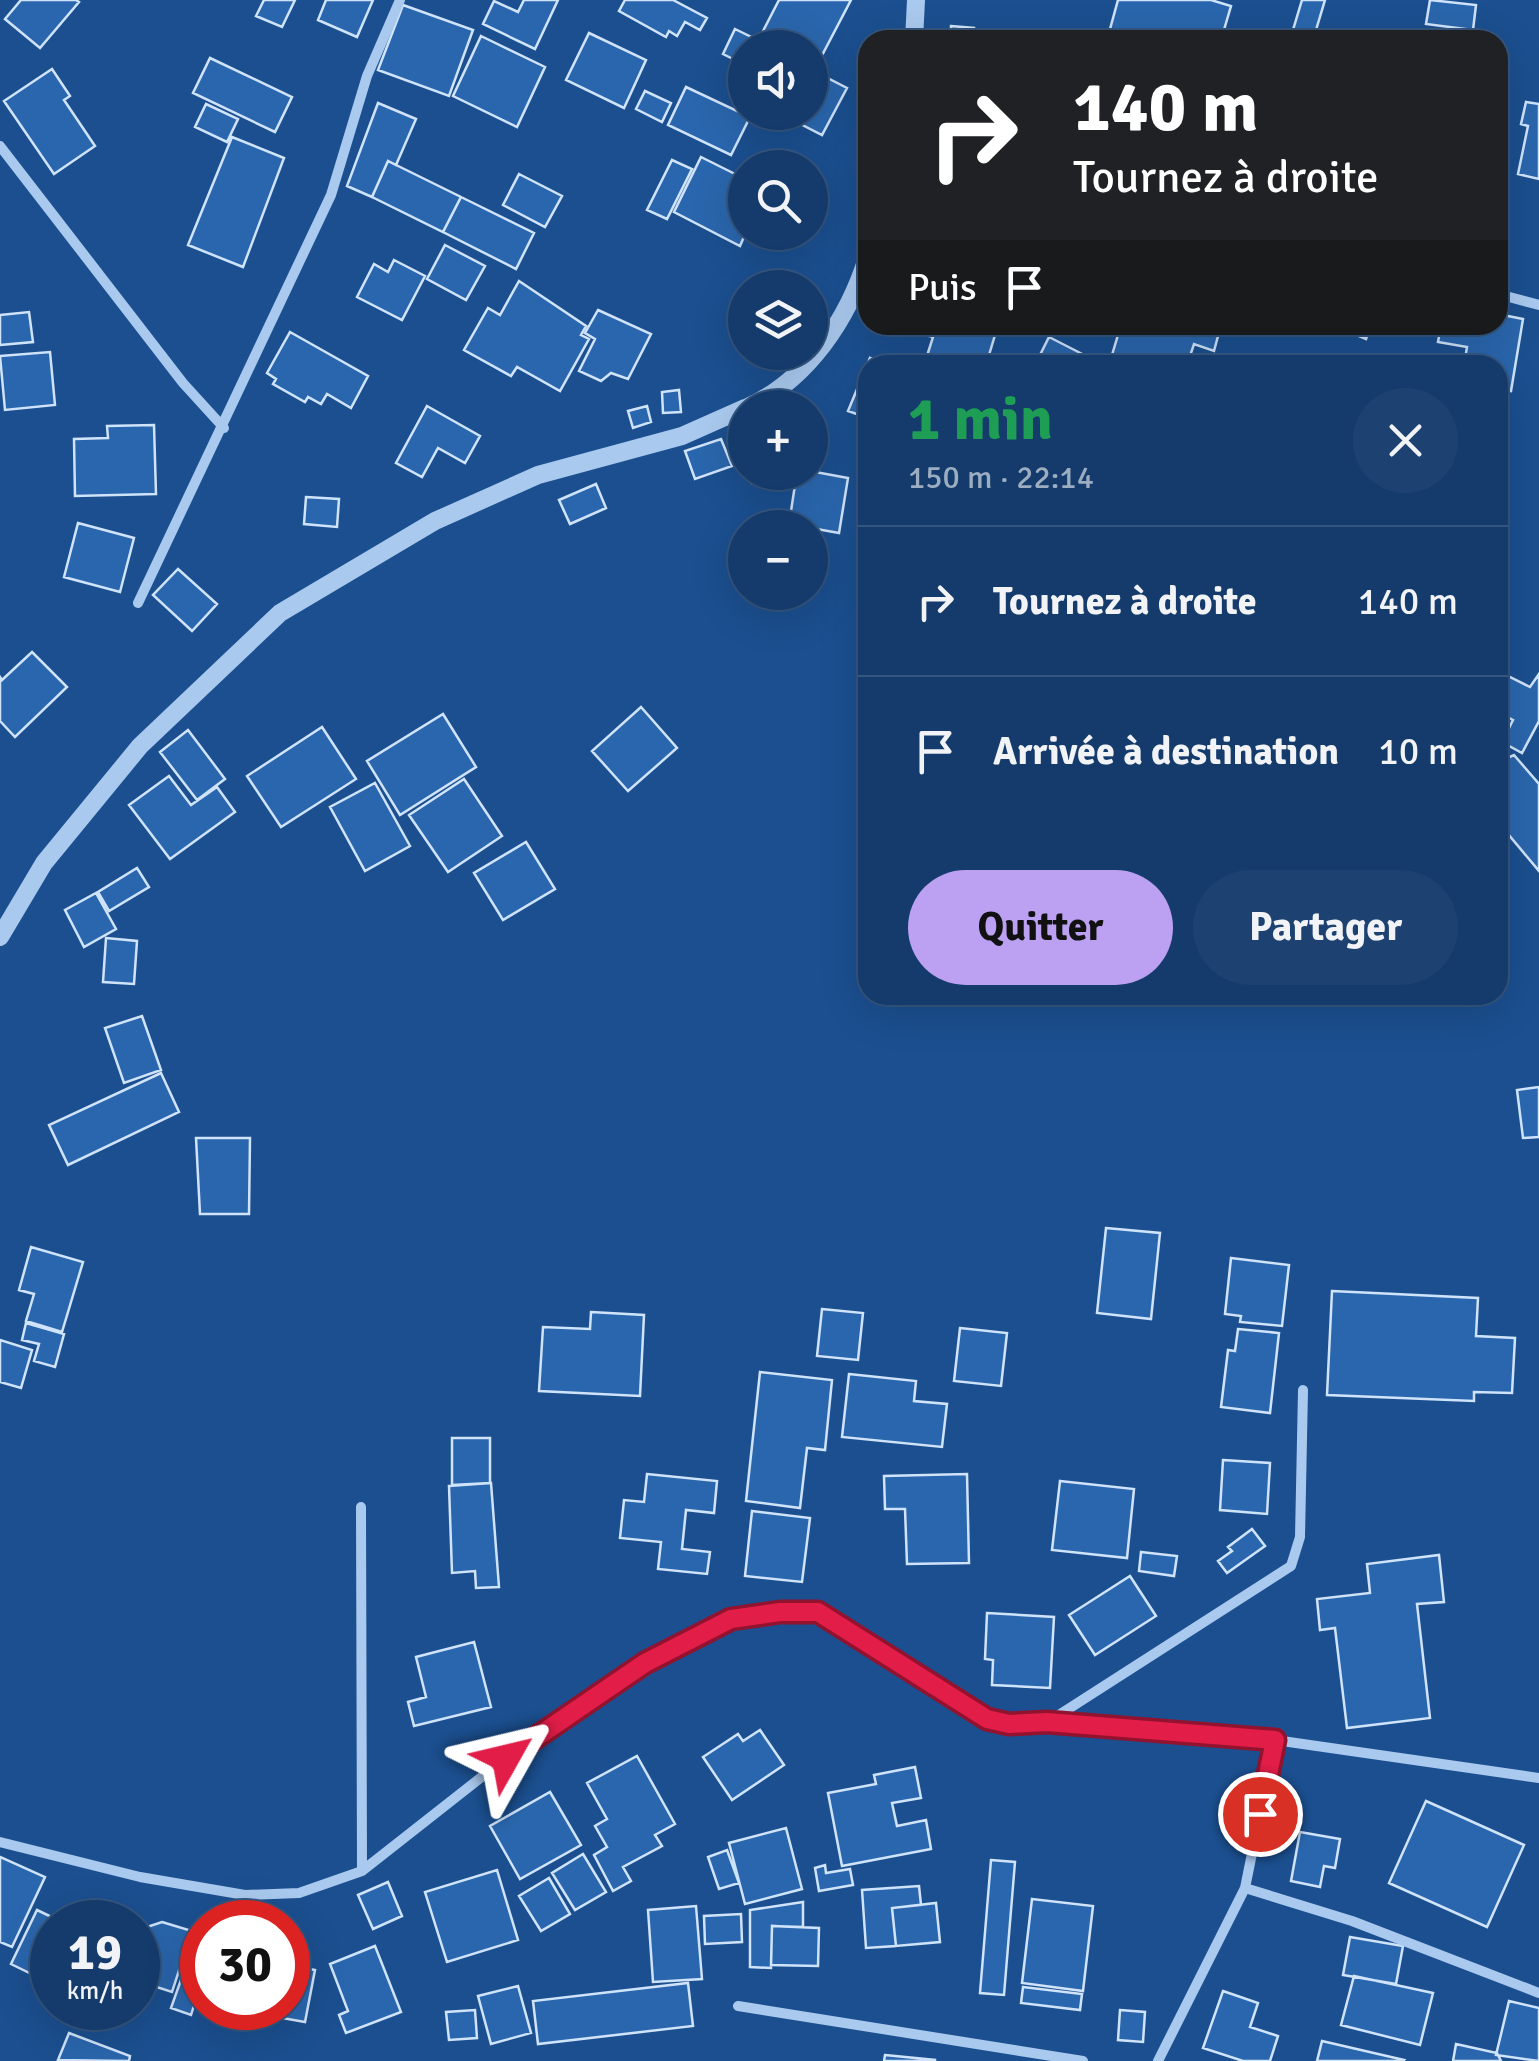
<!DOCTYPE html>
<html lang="fr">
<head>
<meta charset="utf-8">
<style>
  :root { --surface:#143b6b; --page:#1d4271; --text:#f1f3f6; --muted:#9dadc1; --line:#33557e; --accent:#bca0f2 }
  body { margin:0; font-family:Signika,sans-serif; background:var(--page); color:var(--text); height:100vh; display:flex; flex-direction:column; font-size:38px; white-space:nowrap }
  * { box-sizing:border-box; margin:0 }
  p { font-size:32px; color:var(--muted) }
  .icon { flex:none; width:55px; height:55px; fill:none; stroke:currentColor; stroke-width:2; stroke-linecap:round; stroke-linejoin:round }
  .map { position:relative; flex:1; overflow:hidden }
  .drawer { position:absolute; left:858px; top:355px; width:650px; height:650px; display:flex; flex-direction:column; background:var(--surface); border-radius:30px; box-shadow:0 10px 40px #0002,0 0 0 2px var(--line) }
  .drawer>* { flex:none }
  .hud { position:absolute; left:858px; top:30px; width:650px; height:305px; border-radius:30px; box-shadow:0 10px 40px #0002,0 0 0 2px var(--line); background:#202124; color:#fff; overflow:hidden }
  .buttons { position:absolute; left:728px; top:30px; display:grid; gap:20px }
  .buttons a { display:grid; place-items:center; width:100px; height:100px; border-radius:50%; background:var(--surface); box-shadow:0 10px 40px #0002,0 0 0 2px var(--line); font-size:50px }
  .speed { position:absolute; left:30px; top:1900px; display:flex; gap:20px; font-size:50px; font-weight:700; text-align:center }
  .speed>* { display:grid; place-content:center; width:130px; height:130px; border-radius:50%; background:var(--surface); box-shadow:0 10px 40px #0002,0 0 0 2px var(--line); line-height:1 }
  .speed small { font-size:25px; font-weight:400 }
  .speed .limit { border:15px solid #d22; background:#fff; color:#111 }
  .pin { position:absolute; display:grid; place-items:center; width:85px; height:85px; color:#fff; margin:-42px; border:5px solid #fff; border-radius:50%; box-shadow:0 2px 10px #0007 }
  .me { position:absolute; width:110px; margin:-55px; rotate:53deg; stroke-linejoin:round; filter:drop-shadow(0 0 8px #0008) }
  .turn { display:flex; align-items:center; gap:35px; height:210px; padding:0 50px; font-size:45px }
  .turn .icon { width:130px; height:130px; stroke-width:2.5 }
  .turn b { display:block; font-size:70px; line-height:85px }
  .then { display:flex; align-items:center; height:95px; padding:0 50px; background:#0003; gap:20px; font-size:38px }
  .round { display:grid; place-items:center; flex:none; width:105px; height:105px; border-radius:52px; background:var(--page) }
  .summary { display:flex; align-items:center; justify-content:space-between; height:170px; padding:0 50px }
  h1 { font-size:60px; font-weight:700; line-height:75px; color:#1e9e55 }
  .button { display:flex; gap:20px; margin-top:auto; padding:20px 50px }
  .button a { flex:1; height:115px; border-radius:60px; background:var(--accent); color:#111; font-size:40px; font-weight:700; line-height:115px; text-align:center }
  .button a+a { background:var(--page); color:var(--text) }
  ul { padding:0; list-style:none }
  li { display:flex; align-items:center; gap:30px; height:150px; padding:0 50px; border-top:2px solid var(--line) }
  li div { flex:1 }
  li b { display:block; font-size:38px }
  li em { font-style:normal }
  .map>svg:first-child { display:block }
  .building { fill:#2a66ad; stroke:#cfe3fa; stroke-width:2.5 }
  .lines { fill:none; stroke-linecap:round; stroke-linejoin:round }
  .minor { stroke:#a9c9ee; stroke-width:10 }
  .tertiary { stroke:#a9c9ee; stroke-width:18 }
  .route-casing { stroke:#92132f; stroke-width:25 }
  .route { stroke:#e11d48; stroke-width:18 }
</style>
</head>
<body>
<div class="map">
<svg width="1539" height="2061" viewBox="0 0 1539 2061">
  <rect width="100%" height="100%" fill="#1b4f8f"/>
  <path class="building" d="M21 0H76L79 2 40 48 5 19Z
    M264 0H295L282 27 256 16Z
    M326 0H373L357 37 318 20Z
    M524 0H558L535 49 483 24 494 1 518 12Z
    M625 0H673L707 18 700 30 685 22 677 36 669 31 666 37 619 11Z
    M779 0H851L818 63 810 58V48H790L762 33Z
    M1118 0H1211L1231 6 1221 40H1107Z
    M1302 0H1325L1313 40H1290Z
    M1430 0 1476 5 1473 30 1426 24Z
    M403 5 473 30 449 96 378 70Z
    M951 26 974 28V40H951Z
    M735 29 774 48H745V83L734 78 741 63 723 54Z
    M589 33 646 60 624 108 566 80Z
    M481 36 545 67 517 127 453 96Z
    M210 58 292 97 275 132 193 93Z
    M52 69 70 96 64 100 95 146 54 174 4 101Z
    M810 69 847 88 822 135 779 113 810 112Z
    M686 87 750 117 731 155 668 125Z
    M645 91 671 103 662 122 636 109Z
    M1526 102 1539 104V179L1518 174 1528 126 1521 124Z
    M378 103 416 119 396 165 388 161 372 197 347 186Z
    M206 104 238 119 227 142 195 127Z
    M232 137 284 158 243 267 188 245Z
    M701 157 745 179 746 232 740 246 674 212Z
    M672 160 692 169 667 219 647 210Z
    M388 161 461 197 443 232 372 197Z
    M519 174 562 196 545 227 503 205Z
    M461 197 534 233 516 269 443 232Z
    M445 245 485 266 466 300 427 279Z
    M394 260 425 276 402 320 357 297 374 264 388 272Z
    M519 281 586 326 581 335 589 339 560 391 517 367 511 376 464 350 488 308 500 315Z
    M598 310 651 334 628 379 611 373 601 381 579 371 595 339 585 333Z
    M29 312 33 342 0 345V315Z
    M1498 314 1523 319 1511 391 1498 389V365H1464L1467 347 1438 342 1441 325H1498Z
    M920 325H998L986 365H955L927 356 933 337 918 333Z
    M1121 325H1221L1214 351 1194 344 1187 365H1109Z
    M1333 325H1371L1366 339Z
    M290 332 368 376 351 408 327 394 321 404 308 397 305 402 273 384 276 379 267 373Z
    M1049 337 1090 358 1087 365H1035Z
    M50 352 55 405 5 410 0 356Z
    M870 358 887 365H868V418L848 411Z
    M679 390 681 412 663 413 662 392Z
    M427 406 480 436 465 463 438 448 422 477 396 463Z
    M647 406 651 422 633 428 628 411Z
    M154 425 156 494 75 496 74 439 108 438 107 426Z
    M721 439 732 466 695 479 685 451Z
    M810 471 848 478 839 533 789 524 797 472Z
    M748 472H785L752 483Z
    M596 484 606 508 570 524 559 500Z
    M306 497 339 499 337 527 304 524Z
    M78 523 134 538 120 592 64 577Z
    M178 569 217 604 192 631 153 595Z
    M32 652 67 687 15 737 0 721V677L2 680Z
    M1498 671 1530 687 1539 674V721L1522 753 1502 742 1513 720 1498 712Z
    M641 707 677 748 628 791 592 751Z
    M443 714 476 767 400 815 367 761Z
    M322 727 356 779 281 827 247 776Z
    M188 730 225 779 197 800 160 752Z
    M1514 755 1539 784V871L1498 822V762Z
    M169 776 191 805 217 787 235 812 170 859 129 805Z
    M464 779 502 836 448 872 409 815Z
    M375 783 410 846 365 871 330 807Z
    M526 842 555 889 503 920 474 873Z
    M137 868 149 887 109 911 98 892Z
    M96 893 116 929 84 947 65 910Z
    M106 938 137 941 134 984 103 982Z
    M142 1016 161 1070 124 1083 105 1028Z
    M161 1073 179 1112 68 1165 49 1125Z
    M1539 1087V1137L1523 1138 1517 1090Z
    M196 1138H250L249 1214H200Z
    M1106 1228 1160 1233 1151 1319 1097 1313Z
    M31 1247 83 1262 62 1332 26 1321 34 1294 19 1290Z
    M1231 1258 1289 1265 1282 1326 1240 1322 1241 1316 1225 1314Z
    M1332 1291 1478 1298 1476 1336 1515 1338 1512 1393 1474 1392V1401L1327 1395Z
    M822 1309 863 1313 858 1360 817 1356Z
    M591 1312 644 1315 640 1396 539 1391 543 1327 590 1329Z
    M26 1323 64 1334 55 1367 34 1361 39 1344 22 1340Z
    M960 1328 1007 1333 1001 1386 954 1381Z
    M1238 1329 1279 1333 1270 1413 1221 1407 1228 1350 1235 1351Z
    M0 1340 32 1350 21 1388 0 1382Z
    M760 1372 832 1380 825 1450 807 1448 800 1508 746 1501Z
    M849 1374 916 1381 914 1401 947 1404 942 1447 842 1437Z
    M452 1438H490V1483L452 1485Z
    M1223 1460 1270 1463 1267 1514 1220 1510Z
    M647 1474 717 1481 714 1513 686 1510 682 1549 710 1552 707 1574 658 1569 661 1542 620 1538 624 1500 644 1502Z
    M967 1474 969 1563 907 1564 905 1509H885L884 1476Z
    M1060 1481 1134 1489 1127 1558 1052 1550Z
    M491 1483 499 1587 476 1588 475 1571 452 1573 449 1486Z
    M752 1511 810 1518 802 1582 745 1576Z
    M1252 1529 1265 1546 1227 1573 1218 1561 1232 1551 1228 1547Z
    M1141 1552 1177 1556 1174 1576 1139 1571Z
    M1439 1555 1444 1602 1417 1604 1430 1718 1347 1728 1335 1628 1320 1630 1317 1599 1370 1593 1367 1564Z
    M1130 1576 1156 1616 1095 1655 1069 1615Z
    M987 1613 1054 1617 1050 1688 992 1685 993 1660 985 1659Z
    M474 1642 491 1707 414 1726 408 1702 426 1697 416 1657Z
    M760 1730 784 1765 732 1800 703 1757 738 1734 743 1741Z
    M637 1756 675 1824 655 1835 662 1846 623 1867 631 1881 613 1891 594 1855 607 1847 595 1826 607 1819 587 1783Z
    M915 1767 921 1798 892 1803 897 1826 926 1820 931 1849 842 1866 828 1793 876 1784 874 1775Z
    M550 1792 581 1845 520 1879 490 1826Z
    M1426 1801 1524 1845 1487 1927 1389 1883Z
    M786 1828 802 1889 745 1904 729 1843Z
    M1300 1832 1340 1839 1335 1868 1324 1866 1320 1887 1291 1881Z
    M727 1850 739 1883 719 1889 708 1857Z
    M583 1854 606 1892 575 1910 552 1873Z
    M0 1857 45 1877 12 1947 0 1942Z
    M991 1860 1015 1862 1004 1995 980 1993Z
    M825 1865 826 1873 850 1869 853 1885 819 1891 815 1868Z
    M497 1870 518 1940 447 1962 425 1892Z
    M549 1878 570 1914 541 1931 519 1896Z
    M388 1882 402 1916 373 1929 358 1895Z
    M919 1886 921 1905 892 1908 896 1946 866 1948 862 1890Z
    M1032 1899 1093 1906 1083 1991 1022 1983Z
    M803 1902V1927L772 1926 771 1968 750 1967V1910Z
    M936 1903 940 1942 896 1946 892 1908Z
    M696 1906 702 1979 653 1982 648 1910Z
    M37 1910 62 1922H52V1984L11 1964Z
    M741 1914 742 1942 705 1944 704 1916Z
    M162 1922 192 1931 172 1992 138 1981V1930Z
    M772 1926 819 1928 818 1966 771 1965Z
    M1350 1937 1403 1946 1396 1984 1343 1975Z
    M375 1946 401 2012 346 2033 339 2015 348 2011 330 1964Z
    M288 1965 315 1970 305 2022 254 2013 255 2008H288Z
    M183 1974 202 1980 191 2015 171 2008Z
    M1354 1976 1433 1993 1420 2045 1341 2025Z
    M688 1983 693 2026 538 2044 533 2001Z
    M518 1986 531 2033 491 2044 478 1996Z
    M1023 1987 1082 1994 1080 2010 1021 2003Z
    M1223 1991 1258 2003 1250 2027 1278 2036 1270 2061H1243L1203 2048Z
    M1509 2001 1539 2008V2061L1496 2055Z
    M475 2010 477 2038 449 2040 446 2012Z
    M1120 2010 1145 2012 1143 2042 1118 2040Z
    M69 2033 130 2056 129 2061 58 2060Z
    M1322 2041 1404 2060 1403 2061H1317Z
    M1456 2044 1497 2053 1501 2061H1453Z
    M885 2055 935 2060V2061H884Z"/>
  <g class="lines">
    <path class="minor" d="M0 146 183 383 224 428
      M1498 294 1539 305
      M138 603 331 195 367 76 400 0
      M361 1507 362 1871
      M1048 1722 1291 1566 1300 1537 1303 1390
      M1275 1740 1245 1888 1352 1921 1539 1993
      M0 1842 140 1877 245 1895 299 1893 362 1871 535 1735 645 1663 731 1619 780 1611 818 1612 987 1719 1009 1724 1047 1722 1275 1740 1539 1778
      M738 2006 1083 2061
      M1158 2061 1245 1888"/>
    <path class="tertiary" d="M914 40 916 0
      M746 408C808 380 849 318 868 255
      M0 937 44 863 140 746 280 613 435 521 538 475 682 436 745 408"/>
  </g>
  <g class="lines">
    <defs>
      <path id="route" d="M506 1758 645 1663 731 1619 780 1612H818L987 1719 1009 1724 1047 1722 1275 1740 1260 1814"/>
    </defs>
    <use href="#route" class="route-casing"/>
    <use href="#route" class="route"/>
  </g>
</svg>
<div class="buttons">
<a><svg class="icon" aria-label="sound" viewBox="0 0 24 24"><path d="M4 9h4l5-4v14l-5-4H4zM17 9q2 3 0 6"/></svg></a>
<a><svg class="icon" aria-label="search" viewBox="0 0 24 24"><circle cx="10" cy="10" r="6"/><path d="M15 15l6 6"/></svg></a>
<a><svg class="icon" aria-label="layers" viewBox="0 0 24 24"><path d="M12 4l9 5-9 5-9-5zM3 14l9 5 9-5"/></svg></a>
<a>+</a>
<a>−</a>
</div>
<div class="speed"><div>19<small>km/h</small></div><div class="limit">30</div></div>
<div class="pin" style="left:1260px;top:1814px;background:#d93025"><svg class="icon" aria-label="arrive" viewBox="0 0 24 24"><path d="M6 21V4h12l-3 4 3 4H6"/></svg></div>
<svg class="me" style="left:506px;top:1758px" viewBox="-20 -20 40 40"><path d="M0-17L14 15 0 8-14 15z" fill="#e11d48" stroke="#fff" stroke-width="4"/></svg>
<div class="hud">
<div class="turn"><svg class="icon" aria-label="right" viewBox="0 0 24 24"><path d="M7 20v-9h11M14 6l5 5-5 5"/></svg><div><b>140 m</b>Tournez à droite</div></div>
<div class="then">Puis<svg class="icon" aria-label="arrive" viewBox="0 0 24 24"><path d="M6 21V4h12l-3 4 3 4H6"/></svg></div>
</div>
<section class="drawer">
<div class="summary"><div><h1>1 min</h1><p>150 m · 22:14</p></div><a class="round"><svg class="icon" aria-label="close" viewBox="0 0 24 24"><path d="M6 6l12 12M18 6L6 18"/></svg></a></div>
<ul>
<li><svg class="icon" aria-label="right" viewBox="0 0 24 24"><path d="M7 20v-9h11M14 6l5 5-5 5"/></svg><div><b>Tournez à droite</b></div><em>140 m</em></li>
<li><svg class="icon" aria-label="arrive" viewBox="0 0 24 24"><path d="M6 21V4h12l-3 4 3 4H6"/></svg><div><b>Arrivée à destination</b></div><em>10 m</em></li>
</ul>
<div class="button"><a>Quitter</a><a>Partager</a></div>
</section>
</div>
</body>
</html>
